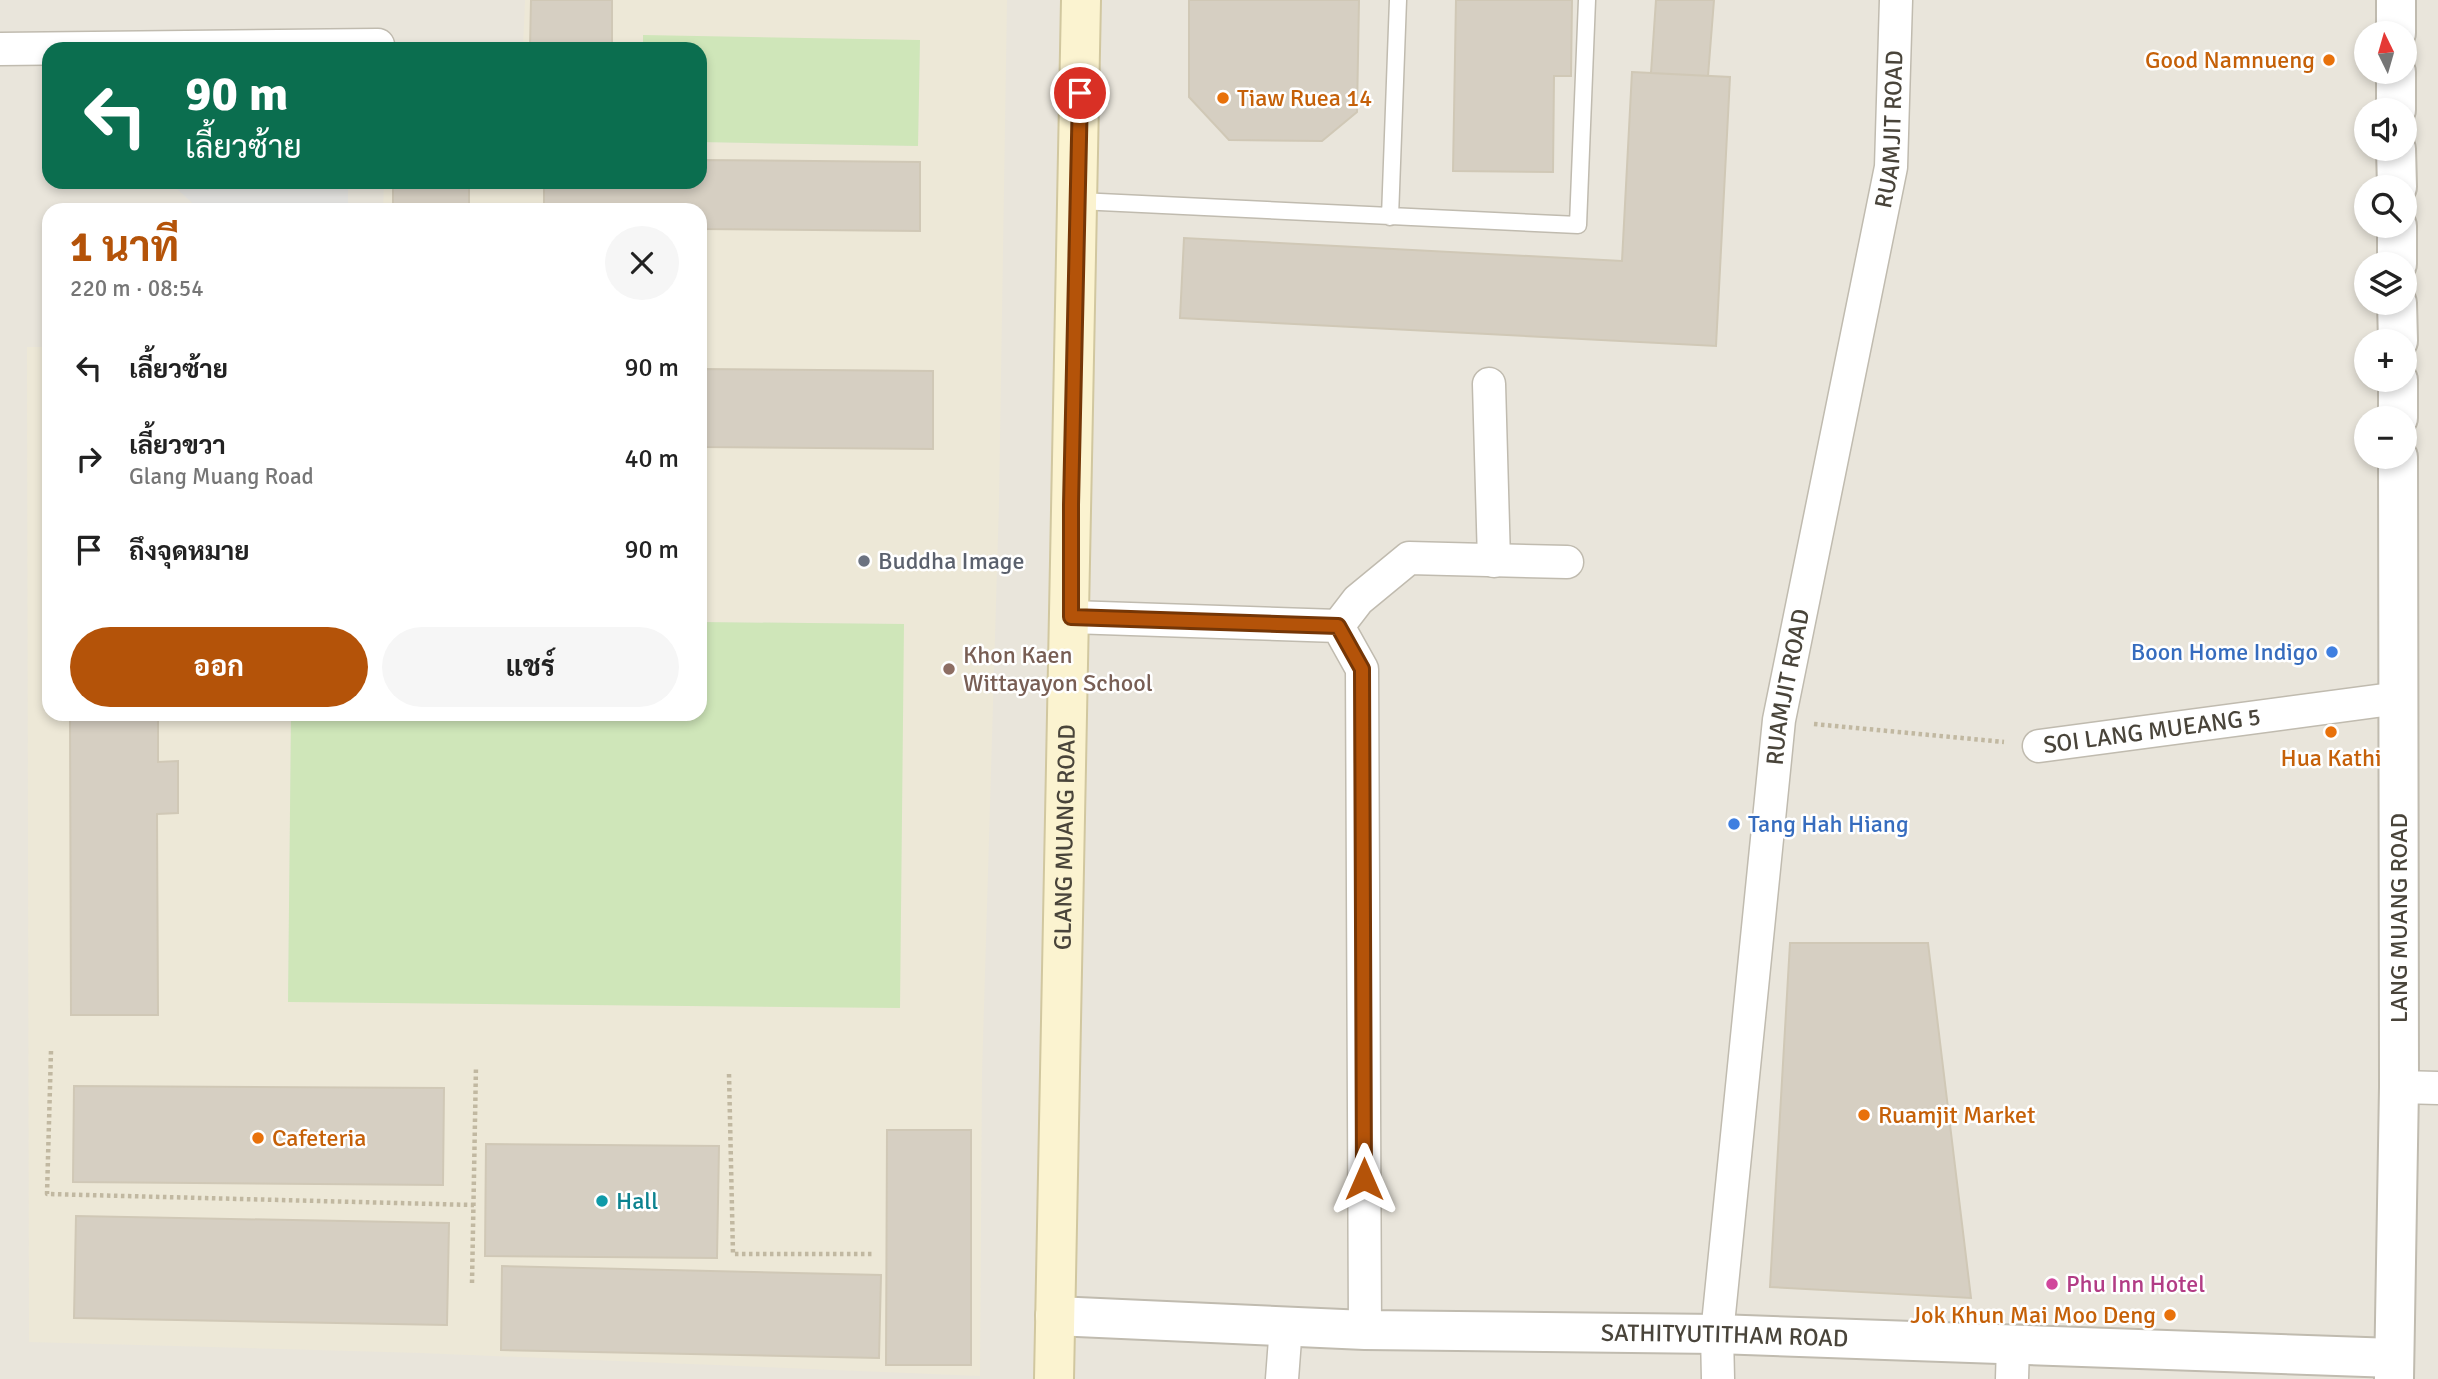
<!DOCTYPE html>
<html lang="th">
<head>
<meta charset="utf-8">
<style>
  :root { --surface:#fff; --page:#f6f6f6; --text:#222; --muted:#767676; --accent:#b45309 }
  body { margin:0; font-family:Signika,Sarabun,sans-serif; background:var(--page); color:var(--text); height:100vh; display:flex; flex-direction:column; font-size:26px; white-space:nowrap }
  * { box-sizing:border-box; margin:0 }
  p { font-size:23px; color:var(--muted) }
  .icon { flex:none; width:38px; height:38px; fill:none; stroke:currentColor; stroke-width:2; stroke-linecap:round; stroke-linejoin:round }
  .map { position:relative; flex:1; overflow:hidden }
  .panel { position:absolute; left:42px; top:203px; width:665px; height:518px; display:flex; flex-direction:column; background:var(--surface); border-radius:21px; box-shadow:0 4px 10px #0003 }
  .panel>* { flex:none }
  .hud { position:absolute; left:42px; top:42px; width:665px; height:147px; border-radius:21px; box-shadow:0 4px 10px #0003; background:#0b6e4f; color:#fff; overflow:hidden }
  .needle { width:46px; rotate:355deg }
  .tools { position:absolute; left:2354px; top:21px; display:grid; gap:14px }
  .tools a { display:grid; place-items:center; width:63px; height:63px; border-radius:50%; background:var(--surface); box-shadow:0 4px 10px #0003; font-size:35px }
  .pin { position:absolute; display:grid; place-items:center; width:60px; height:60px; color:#fff; margin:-30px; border:4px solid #fff; border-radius:50%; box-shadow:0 2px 7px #0007 }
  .me { position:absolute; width:77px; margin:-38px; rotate:0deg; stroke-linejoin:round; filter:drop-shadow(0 0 5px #0008) }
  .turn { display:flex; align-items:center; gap:24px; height:147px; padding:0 28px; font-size:32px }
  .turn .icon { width:91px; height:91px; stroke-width:2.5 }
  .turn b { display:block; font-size:49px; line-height:60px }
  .round { display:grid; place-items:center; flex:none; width:74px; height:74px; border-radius:37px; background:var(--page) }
  .head { display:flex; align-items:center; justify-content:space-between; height:119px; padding:0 28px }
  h1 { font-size:42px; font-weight:700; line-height:52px; color:var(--accent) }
  .primary-button { display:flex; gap:14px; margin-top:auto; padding:14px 28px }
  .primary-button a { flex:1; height:80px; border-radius:42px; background:var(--accent); color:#fff; font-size:28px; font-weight:700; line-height:80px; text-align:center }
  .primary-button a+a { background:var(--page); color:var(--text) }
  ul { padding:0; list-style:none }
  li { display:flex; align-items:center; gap:21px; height:91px; padding:0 28px }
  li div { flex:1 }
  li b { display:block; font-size:26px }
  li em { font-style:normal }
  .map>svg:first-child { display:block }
  .residential { fill:#e9e5db; fill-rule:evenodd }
  .education { fill:#ede8d7 }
  .green { fill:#cfe6b9 }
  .parking { fill:#e4e3e0 }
  .building { fill:#d6cfc2; stroke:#d0c8b6; stroke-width:2 }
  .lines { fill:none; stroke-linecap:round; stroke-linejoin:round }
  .service-casing { stroke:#c0bbaf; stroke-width:19 }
  .minor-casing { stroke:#c0bbaf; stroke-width:35 }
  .tertiary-casing { stroke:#c0bbaf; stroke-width:42 }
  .secondary-casing { stroke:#d1c79f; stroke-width:42 }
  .path { stroke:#c1b8a1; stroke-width:4.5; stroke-dasharray:3.5 3.5; stroke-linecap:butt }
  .service { stroke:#fff; stroke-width:16 }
  .minor { stroke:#fff; stroke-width:32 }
  .tertiary { stroke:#fff; stroke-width:38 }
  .secondary { stroke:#fbf3d0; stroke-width:38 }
  .route-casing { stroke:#753606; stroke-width:18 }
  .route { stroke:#b45309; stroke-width:12 }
  .food-dot { fill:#e8710a; stroke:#fff; stroke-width:2.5 }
  .worship-dot { fill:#6b7280; stroke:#fff; stroke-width:2.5 }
  .shop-dot { fill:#3f7fe0; stroke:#fff; stroke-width:2.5 }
  .education-dot { fill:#8d6e63; stroke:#fff; stroke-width:2.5 }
  .culture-dot { fill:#0f9aa8; stroke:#fff; stroke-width:2.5 }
  .hotel-dot { fill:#d1479c; stroke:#fff; stroke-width:2.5 }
  .labels { text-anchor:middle; stroke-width:5; stroke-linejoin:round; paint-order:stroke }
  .food-label { font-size:24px; fill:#c56008; stroke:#fff; text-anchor:start }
  .street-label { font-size:24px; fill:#49443a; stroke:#fff }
  .worship-label { font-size:24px; fill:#5b616d; stroke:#fff; text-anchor:start }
  .shop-label { font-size:24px; fill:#366cbe; stroke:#fff; text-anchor:end }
  .education-label { font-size:24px; fill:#785e54; stroke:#fff; text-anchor:start }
  .culture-label { font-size:24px; fill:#0d838f; stroke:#fff; text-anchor:start }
  .hotel-label { font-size:24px; fill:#b23c85; stroke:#fff; text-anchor:start }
</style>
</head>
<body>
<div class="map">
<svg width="2438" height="1379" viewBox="0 0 2438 1379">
  <rect width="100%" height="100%" fill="#f5f3ec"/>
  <path class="residential" d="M0 0H2438V1379H0ZM2366 33H2404V72H2366ZM49 49H700V182H49ZM2366 110H2404V149H2366ZM2366 187H2404V226H2366ZM49 210H700V714H49ZM2366 264H2404V303H2366ZM2366 341H2404V380H2366ZM2366 418H2404V457H2366Z"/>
  <path class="education" d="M525 0H1007L999 502 982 1074 980 1376 421 1353 29 1342 27 347H49V714H291L288 1002 903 624 700 622V210H383L384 182H700V142L918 146 920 41 643 36V49H523Z"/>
  <path class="green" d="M643 35 920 40 918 146 700 142V49H643Z
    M700 622 904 624 900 1008 288 1002 291 714H700Z"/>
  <path class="parking" d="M178 182H348V210H200L177 189Z"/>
  <path class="building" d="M531 0H612V49H530Z
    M1189 0H1359L1357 112 1322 141 1229 140 1189 97Z
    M1456 0H1572L1571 76H1554L1553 172 1453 171Z
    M1656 0H1714L1708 76 1651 73Z
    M1632 72 1730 77 1716 346 1180 318 1184 238 1622 261Z
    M700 160 920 162V231L700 229V210H544V182H700Z
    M393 182H469V210H393Z
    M700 369 933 371V449L700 447Z
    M70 714H158V762L178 761V813L157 814 158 1015H71Z
    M1790 943H1928L1971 1298 1770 1287Z
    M74 1086 444 1088 443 1185 73 1182Z
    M887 1130H971V1365H886Z
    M486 1144 719 1146 717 1258 485 1256Z
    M76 1216 449 1223 447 1325 74 1318Z
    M502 1266 881 1275 879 1358 501 1350Z"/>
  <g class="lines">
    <defs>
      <path id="service" d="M1079 201 1578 225 1587 0
        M1390 217 1398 0"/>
      <g id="minor">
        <path d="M0 49 378 45"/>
        <path d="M1489 384 1494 561"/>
        <path d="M1071 617 1338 626 1362 669 1365 1330"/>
        <path d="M1338 626 1358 600 1409 558 1567 562"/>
        <path id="s1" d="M2039 746 2399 698"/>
        <path d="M2399 1087 2438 1088"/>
        <path d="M1282 1379 1286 1326"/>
        <path id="s2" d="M1718 1379 1717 1334 1779 720 1891 167 1896 0"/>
        <path d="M2012 1379 2013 1345"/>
      </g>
      <g id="tertiary">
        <path d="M2396 0V33"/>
        <path d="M2396 72V110"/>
        <path d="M2396 149 2397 187"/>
        <path d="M2397 226V264"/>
        <path d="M2397 303 2398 341"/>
        <path d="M2398 380V418"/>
        <path id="s3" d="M1055 1316 1365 1330 1717 1334 2394 1358"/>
        <path d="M2394 1379 2399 1087 2398 457"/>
      </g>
      <g id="secondary">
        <path id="s4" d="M1054 1379 1081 0"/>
      </g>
    </defs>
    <use href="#service" class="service-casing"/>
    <use href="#minor" class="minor-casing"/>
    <use href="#tertiary" class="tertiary-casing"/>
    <use href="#secondary" class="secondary-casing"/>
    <path class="path" d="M1814 724 2004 742
      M51 1051 47 1194 474 1205
      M729 1074 733 1254H872
      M472 1283 476 1066"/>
    <use href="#service" class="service"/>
    <use href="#minor" class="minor"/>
    <use href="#tertiary" class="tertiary"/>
    <use href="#secondary" class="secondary"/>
  </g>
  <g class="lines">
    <defs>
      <path id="route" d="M1080 93 1071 505V617L1338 626 1362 669 1364 1179"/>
    </defs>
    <use href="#route" class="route-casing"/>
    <use href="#route" class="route"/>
  </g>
  <g class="food-dot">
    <circle cx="2329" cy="60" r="7"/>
    <circle cx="1223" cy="98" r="7"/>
    <circle cx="2331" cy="732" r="7"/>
    <circle cx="1864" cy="1115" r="7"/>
    <circle cx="258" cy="1138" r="7"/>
    <circle cx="2170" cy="1315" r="7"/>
  </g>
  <circle class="worship-dot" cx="864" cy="561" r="7"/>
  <g class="shop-dot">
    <circle cx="2332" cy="652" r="7"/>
    <circle cx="1734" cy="824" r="7"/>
  </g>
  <circle class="education-dot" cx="949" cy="669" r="7"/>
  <circle class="culture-dot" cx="602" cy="1201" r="7"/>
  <circle class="hotel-dot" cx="2052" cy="1284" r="7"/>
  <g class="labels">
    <g class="food-label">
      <text x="2315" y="68" text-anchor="end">Good Namnueng</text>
      <text x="1237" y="106">Tiaw Ruea 14</text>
      <text x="2331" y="766" text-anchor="middle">Hua Kathi</text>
      <text x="1878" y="1123">Ruamjit Market</text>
      <text x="272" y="1146">Cafeteria</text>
      <text x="2156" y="1323" text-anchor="end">Jok Khun Mai Moo Deng</text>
    </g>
    <g class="street-label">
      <text dy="8" stroke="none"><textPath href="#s2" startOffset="1264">RUAMJIT ROAD</textPath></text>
      <text dy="8" stroke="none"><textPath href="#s2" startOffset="696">RUAMJIT ROAD</textPath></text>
      <text dy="8" stroke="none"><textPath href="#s1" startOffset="114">SOI LANG MUEANG 5</textPath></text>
      <text dy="8" stroke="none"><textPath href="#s4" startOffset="542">GLANG MUANG ROAD</textPath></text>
      <text transform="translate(2399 918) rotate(-90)" y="8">LANG MUANG ROAD</text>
      <text dy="8" stroke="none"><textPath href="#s3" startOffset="670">SATHITYUTITHAM ROAD</textPath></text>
    </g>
    <g class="worship-label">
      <text x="878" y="569">Buddha Image</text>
    </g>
    <g class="shop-label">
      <text x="2318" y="660">Boon Home Indigo</text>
      <text x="1748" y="832" text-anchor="start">Tang Hah Hiang</text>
    </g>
    <g class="education-label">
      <text x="963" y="663">Khon Kaen<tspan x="963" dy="28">Wittayayon School</tspan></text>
    </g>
    <g class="culture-label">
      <text x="616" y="1209">Hall</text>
    </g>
    <g class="hotel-label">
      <text x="2066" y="1292">Phu Inn Hotel</text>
    </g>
  </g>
</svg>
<div class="tools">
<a><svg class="needle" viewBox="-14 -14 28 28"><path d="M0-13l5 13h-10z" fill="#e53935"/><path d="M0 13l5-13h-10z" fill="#767676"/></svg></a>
<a><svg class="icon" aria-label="sound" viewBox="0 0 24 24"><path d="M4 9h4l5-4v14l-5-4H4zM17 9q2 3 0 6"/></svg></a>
<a><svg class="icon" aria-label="search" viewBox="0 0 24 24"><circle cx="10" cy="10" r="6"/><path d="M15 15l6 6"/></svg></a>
<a><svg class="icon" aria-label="layers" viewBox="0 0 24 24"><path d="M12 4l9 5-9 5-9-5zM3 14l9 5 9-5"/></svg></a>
<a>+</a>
<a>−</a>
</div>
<div class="pin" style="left:1080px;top:93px;background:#d93025"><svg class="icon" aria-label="arrive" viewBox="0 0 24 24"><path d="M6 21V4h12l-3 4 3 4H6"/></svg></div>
<svg class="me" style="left:1364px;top:1179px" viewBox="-20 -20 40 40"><path d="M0-17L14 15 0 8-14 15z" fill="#b45309" stroke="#fff" stroke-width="4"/></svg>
<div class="hud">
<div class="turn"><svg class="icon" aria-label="left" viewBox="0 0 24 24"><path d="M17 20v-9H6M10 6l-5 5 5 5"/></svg><div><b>90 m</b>เลี้ยวซ้าย</div></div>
</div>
<section class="panel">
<div class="head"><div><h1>1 นาที</h1><p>220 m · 08:54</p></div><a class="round"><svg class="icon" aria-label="close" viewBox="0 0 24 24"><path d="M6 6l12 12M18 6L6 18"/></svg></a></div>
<ul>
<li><svg class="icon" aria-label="left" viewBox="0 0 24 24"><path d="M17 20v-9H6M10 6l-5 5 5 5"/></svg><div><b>เลี้ยวซ้าย</b></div><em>90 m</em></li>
<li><svg class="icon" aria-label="right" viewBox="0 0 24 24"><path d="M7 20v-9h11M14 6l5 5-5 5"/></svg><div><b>เลี้ยวขวา</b><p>Glang Muang Road</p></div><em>40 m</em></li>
<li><svg class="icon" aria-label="arrive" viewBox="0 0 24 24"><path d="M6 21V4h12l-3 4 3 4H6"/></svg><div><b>ถึงจุดหมาย</b></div><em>90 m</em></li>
</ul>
<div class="primary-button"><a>ออก</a><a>แชร์</a></div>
</section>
</div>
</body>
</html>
